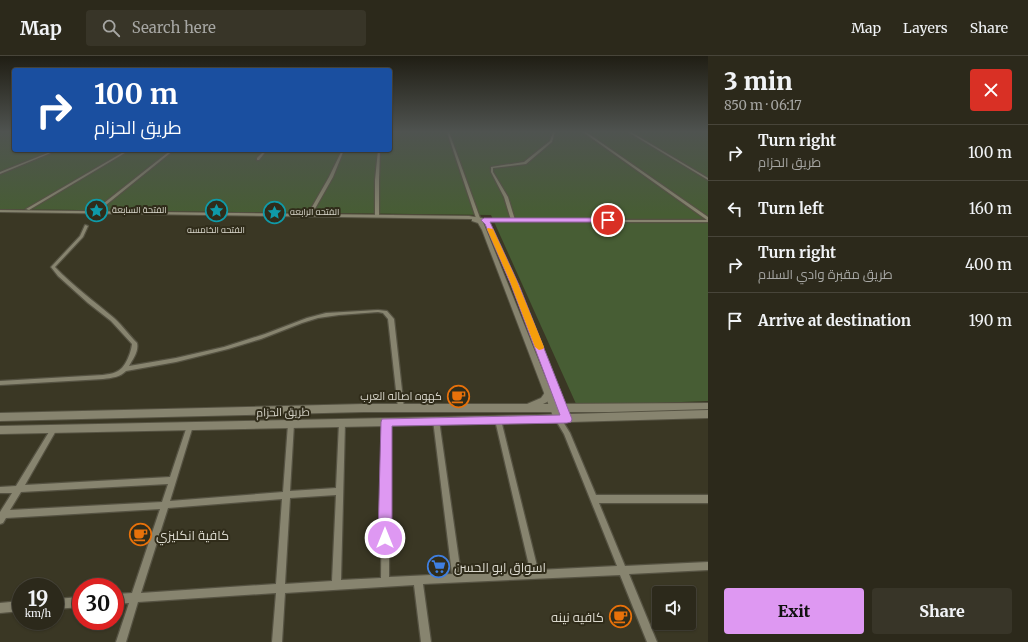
<!DOCTYPE html>
<html lang="en">
<head>
<meta charset="utf-8">
<style>
  :root { --surface:#2c291b; --page:#383528; --text:#f1f3f6; --muted:#a6a6a3; --line:#48453a; --accent:#de98f2 }
  body { margin:0; font-family:Merriweather,Cairo,serif; background:var(--page); color:var(--text); height:100vh; display:flex; flex-direction:column; font-size:15px; white-space:nowrap }
  * { box-sizing:border-box; margin:0 }
  p { font-size:13px; color:var(--muted) }
  .icon { flex:none; width:22px; height:22px; fill:none; stroke:currentColor; stroke-width:2; stroke-linecap:round; stroke-linejoin:round }
  .map { position:relative; flex:1; overflow:hidden }
  .sheet { display:flex; flex-direction:column; background:var(--surface); width:320px }
  .sheet>* { flex:none }
  .hud { position:absolute; left:12px; top:12px; width:380px; height:84px; border-radius:4px; box-shadow:0 1px 3px #0004,0 0 0 1px var(--line); background:#1a4fa0; color:#fff; overflow:hidden }
  .fabs { position:absolute; left:652px; top:530px; display:grid; gap:8px }
  .fabs a { display:grid; place-items:center; width:44px; height:44px; border-radius:4px; background:var(--surface); box-shadow:0 1px 3px #0004,0 0 0 1px var(--line); font-size:20px }
  .speed { position:absolute; left:12px; top:522px; display:flex; gap:8px; font-size:20px; font-weight:700; text-align:center }
  .speed>* { display:grid; place-content:center; width:52px; height:52px; border-radius:50%; background:var(--surface); box-shadow:0 1px 3px #0004,0 0 0 1px var(--line); line-height:1 }
  .speed small { font-size:10px; font-weight:400 }
  .speed .limit { border:6px solid #d22; background:#fff; color:#111 }
  .pin { position:absolute; display:grid; place-items:center; width:34px; height:34px; color:#fff; margin:-17px; border:2px solid #fff; border-radius:50%; box-shadow:0 1px 4px #0007 }
  .me { position:absolute; width:44px; margin:-22px; rotate:0deg; stroke-linejoin:round; filter:drop-shadow(0 0 3px #0008) }
  .turn { display:flex; align-items:center; gap:14px; height:84px; padding:0 16px; font-size:18px }
  .turn .icon { width:52px; height:52px; stroke-width:2.5 }
  .turn b { display:block; font-size:28px; line-height:34px }
  .round { display:grid; place-items:center; flex:none; width:42px; height:42px; border-radius:4px; background:var(--page) }
  .overview { display:flex; align-items:center; justify-content:space-between; height:68px; padding:0 16px }
  h1 { font-size:24px; font-weight:800; line-height:30px }
  .cta { display:flex; gap:8px; margin-top:auto; padding:8px 16px }
  .cta a { flex:1; height:46px; border-radius:4px; background:var(--accent); color:#111; font-size:16px; font-weight:800; line-height:46px; text-align:center }
  .cta a+a { background:var(--page); color:var(--text) }
  ul { padding:0; list-style:none }
  li { display:flex; align-items:center; gap:12px; height:56px; padding:0 16px; border-top:1px solid var(--line) }
  li div { flex:1 }
  li b { display:block; font-size:15px }
  li em { font-style:normal }
  header { display:flex; align-items:center; gap:24px; box-sizing:border-box; height:56px; padding:0 20px; background:var(--surface); border-bottom:1px solid var(--line) }
  header strong { font-size:19px }
  nav { display:flex; gap:22px; margin-inline-start:auto; font-size:14px }
  .search { width:280px; height:36px; background:var(--page); display:flex; align-items:center; gap:10px; box-sizing:border-box; padding:0 14px; border-radius:4px; color:var(--muted); font-size:15px }
  main { display:flex; flex:1; min-height:0 }
  .map>svg:first-child { display:block }
  .green { fill:#475d34 }
  .lines { fill:none; stroke-linecap:round; stroke-linejoin:round }
  .minor-casing { stroke:#555242; stroke-width:2.5 }
  .tertiary-casing { stroke:#555242; stroke-width:2 }
  .secondary-casing { stroke:#555242; stroke-width:2 }
  .minor { fill:#87846f; fill-rule:evenodd }
  .tertiary { fill:#87846f; fill-rule:evenodd }
  .secondary { fill:#87846f; fill-rule:evenodd }
  .route { fill:#de98f2; stroke:#90639d }
  .slow { fill:#f59e0b }
  .labels { text-anchor:middle; stroke-width:4; stroke-linejoin:round; paint-order:stroke }
  .far-poi-label { font-size:9px; fill:#dad8cd; stroke:#302c1a; text-anchor:start }
  .poi-label { font-size:11px; fill:#dad8cd; stroke:#302c1a; text-anchor:end }
  .street-label { font-size:11px; fill:#dad8cd; stroke:#302c1a }
  .near-poi-label { font-size:13px; fill:#dad8cd; stroke:#302c1a; text-anchor:start }
</style>
</head>
<body>
<header>
<strong>Map</strong>
<div class="search"><svg class="icon" aria-label="search" viewBox="0 0 24 24"><circle cx="10" cy="10" r="6"/><path d="M15 15l6 6"/></svg>Search here</div>
<nav><a>Map</a><a>Layers</a><a>Share</a></nav>
</header>
<main>
<div class="map">
<svg width="708" height="586" viewBox="0 0 708 586">
  <rect width="100%" height="100%" fill="#3a3724"/>
  <path class="green" d="M0 76H14V94H390V76H708V345L577 350 491 159 0 153Z"/>
  <g class="lines">
    <defs>
      <path id="minor" d="M447 76H449L480 162 479 163 476 162Z
        M553 76H555L552 86 526 108 493 112V116L508 141 515 164H707L583 76H586L708 161V166H477L476 165 478 164H511L504 141 491 116V111L524 106 550 85Z
        M628 76H631L708 122V124Z
        M55 94H58L0 118V116Z
        M127 94H130L29 154 26 153Z
        M171 94H174L96 157H94V155Z
        M265 94H267L259 104H257V102Z
        M342 94H344L333 121 312 158 309 159 308 158 329 121Z
        M378 94H380L379 124V159L377 160 375 159V124Z
        M85 169 88 170 83 181 55 211C73 230 94 245 114 262 122 269 129 279 137 287 139 295 133 303 129 310L176 302 224 291 265 278 307 262 326 257 378 254 387 255 394 263 404 352 403 354H399L398 352 388 263 383 257 378 256 339 259 318 262 302 267 261 283 228 293 176 306 126 315C120 321 112 322 103 323L0 329V325L103 319C107 318 112 318 116 316 125 313 131 297 132 288L111 265 88 247 58 220 51 211 80 180Z
        M558 360 560 361 570 377 596 439H708V447H599L625 510 708 506V514L629 518 657 586H647L620 519 423 528 431 586H421L414 529 285 537 282 586H272L276 537 138 546 126 586H116L129 547 115 548V538L132 537 160 453 6 462 3 467 0 468V456L12 437H0V431L16 430 52 371 54 370 56 371 57 373 25 429 170 421 187 370 188 368 190 367 192 368 193 370 170 445 283 436 288 368 289 366 291 365 293 366 294 368 290 435 336 432 339 367 340 365 342 364 344 365 345 367 341 524 381 522 383 365 384 363 386 362 388 363 389 365V521L452 518 433 364 434 362 436 361 438 362 439 364 461 518 530 514 495 364 496 362 498 361 500 362 501 364 538 514 617 510 564 378 555 363 556 361ZM168 428 162 446 10 454 21 436ZM336 439 332 525 285 528 290 442ZM282 443 276 528 141 537 168 452Z
        M81 541V551L55 553V543Z
        M21 545V555L0 557V547Z"/>
      <path id="tertiary" d="M0 154 469 160 482 162 489 167 518 229 571 363 570 365 567 366 564 365 563 363 512 229 485 168 483 166 562 363 561 365 558 366 555 365 554 363 482 174 478 167 472 165V163L0 156Z"/>
      <path id="secondary" d="M549 334 552 335 553 337 547 346 543 348 708 347V353L609 356H364L0 365V357L364 348H527L541 342 546 335Z
        M708 354V362L536 367 0 378V370L536 359Z"/>
    </defs>
    <use href="#minor" class="minor-casing"/>
    <use href="#tertiary" class="tertiary-casing"/>
    <use href="#secondary" class="secondary-casing"/>
    <use href="#minor" class="minor"/>
    <use href="#tertiary" class="tertiary"/>
    <use href="#secondary" class="secondary"/>
  </g>
  <linearGradient id="sky" x2="0" y2="1"><stop stop-color="#201e14"/><stop offset="0.48" stop-color="#4f5350"/><stop offset="1" stop-color="#4f5350" stop-opacity="0"/></linearGradient>
  <rect width="708" height="158" fill="url(#sky)"/>
  <path class="route" d="M484 162H608L611 164 608 166H490L519 229 572 363 571 366 567 367 392 370V482L390 487 385 489 380 487 378 482 381 366 382 363 560 359 511 229 485 168 481 164Z"/>
  <path class="slow" d="M488 172 493 173 516 223 544 291 543 293 539 294 535 291 509 223 487 173Z"/>
  <defs>
    <symbol id="sight-ring" viewBox="-11 -11 22 22"><circle r="9.5" fill="#302c1a" stroke="#0f9aa8" stroke-width="1.5"/><path d="M0-6L1.8-2.2L6-1.7L2.9 1.2L3.7 5.4L0 3.3L-3.7 5.4L-2.9 1.2L-6-1.7L-1.8-2.2Z" fill="#0f9aa8"/></symbol>
    <symbol id="cafe-ring" viewBox="-11 -11 22 22"><circle r="9.5" fill="#302c1a" stroke="#e8710a" stroke-width="1.5"/><path d="M-5.5-4.5H6V0H3Q3 3.5 0 3.5H-2.5Q-5.5 3.5-5.5 0ZM3-3.2v2h1.7v-2ZM-6 4.5H4V6H-6Z" fill="#e8710a"/></symbol>
    <symbol id="supermarket-ring" viewBox="-11 -11 22 22"><circle r="9.5" fill="#302c1a" stroke="#3f7fe0" stroke-width="1.5"/><path d="M-6-5.5h2.5l.6 2H6L4.5 2H-2.5L-4.4-4H-6ZM-1.5 3.2a1.3 1.3 0 1 0 .1 0ZM3 3.2a1.3 1.3 0 1 0 .1 0Z" fill="#3f7fe0"/></symbol>
  </defs>
  <g fill-rule="evenodd">
    <use href="#sight-ring" x="84" y="142" width="25" height="25"/>
    <use href="#sight-ring" x="204" y="142" width="25" height="25"/>
    <use href="#sight-ring" x="262" y="144" width="25" height="25"/>
    <use href="#cafe-ring" x="446" y="328" width="25" height="25"/>
    <use href="#cafe-ring" x="128" y="466" width="25" height="25"/>
    <use href="#supermarket-ring" x="426" y="498" width="25" height="25"/>
    <use href="#cafe-ring" x="608" y="548" width="25" height="25"/>
  </g>
  <g class="labels">
    <g class="far-poi-label">
      <text x="112" y="157">الفتحة السابعة</text>
      <text x="290" y="159">الفتحه الرابعه</text>
      <text x="216" y="177" text-anchor="middle">الفتحه الخامسه</text>
    </g>
    <g class="poi-label">
      <text x="442" y="344">كهوه اصاله العرب</text>
    </g>
    <g class="street-label">
      <text transform="translate(283 356) rotate(-1)" y="4">طريق الحزام</text>
    </g>
    <g class="near-poi-label">
      <text x="156" y="484">كافية انكليزي</text>
      <text x="454" y="516">اسواق ابو الحسن</text>
      <text x="604" y="566" text-anchor="end">كافيه نينه</text>
    </g>
  </g>
</svg>
<div class="fabs">
<a><svg class="icon" aria-label="sound" viewBox="0 0 24 24"><path d="M4 9h4l5-4v14l-5-4H4zM17 9q2 3 0 6"/></svg></a>
</div>
<div class="speed"><div>19<small>km/h</small></div><div class="limit">30</div></div>
<div class="pin" style="left:608px;top:164px;background:#d93025"><svg class="icon" aria-label="arrive" viewBox="0 0 24 24"><path d="M6 21V4h12l-3 4 3 4H6"/></svg></div>
<svg class="me" style="left:385px;top:482px" viewBox="-20 -20 40 40"><circle r="17" fill="#de98f2" stroke="#fff" stroke-width="3"/><path d="M0-11L8 9 0 5-8 9z" fill="#fff"/></svg>
<div class="hud">
<div class="turn"><svg class="icon" aria-label="right" viewBox="0 0 24 24"><path d="M7 20v-9h11M14 6l5 5-5 5"/></svg><div><b>100 m</b>طريق الحزام</div></div>
</div>
</div>
<section class="sheet">
<div class="overview"><div><h1>3 min</h1><p>850 m · 06:17</p></div><a class="round" style="background:#d93025;color:#fff"><svg class="icon" aria-label="close" viewBox="0 0 24 24"><path d="M6 6l12 12M18 6L6 18"/></svg></a></div>
<ul>
<li><svg class="icon" aria-label="right" viewBox="0 0 24 24"><path d="M7 20v-9h11M14 6l5 5-5 5"/></svg><div><b>Turn right</b><p>طريق الحزام</p></div><em>100 m</em></li>
<li><svg class="icon" aria-label="left" viewBox="0 0 24 24"><path d="M17 20v-9H6M10 6l-5 5 5 5"/></svg><div><b>Turn left</b></div><em>160 m</em></li>
<li><svg class="icon" aria-label="right" viewBox="0 0 24 24"><path d="M7 20v-9h11M14 6l5 5-5 5"/></svg><div><b>Turn right</b><p>طريق مقبرة وادي السلام</p></div><em>400 m</em></li>
<li><svg class="icon" aria-label="arrive" viewBox="0 0 24 24"><path d="M6 21V4h12l-3 4 3 4H6"/></svg><div><b>Arrive at destination</b></div><em>190 m</em></li>
</ul>
<div class="cta"><a>Exit</a><a>Share</a></div>
</section>
</main>
</body>
</html>
